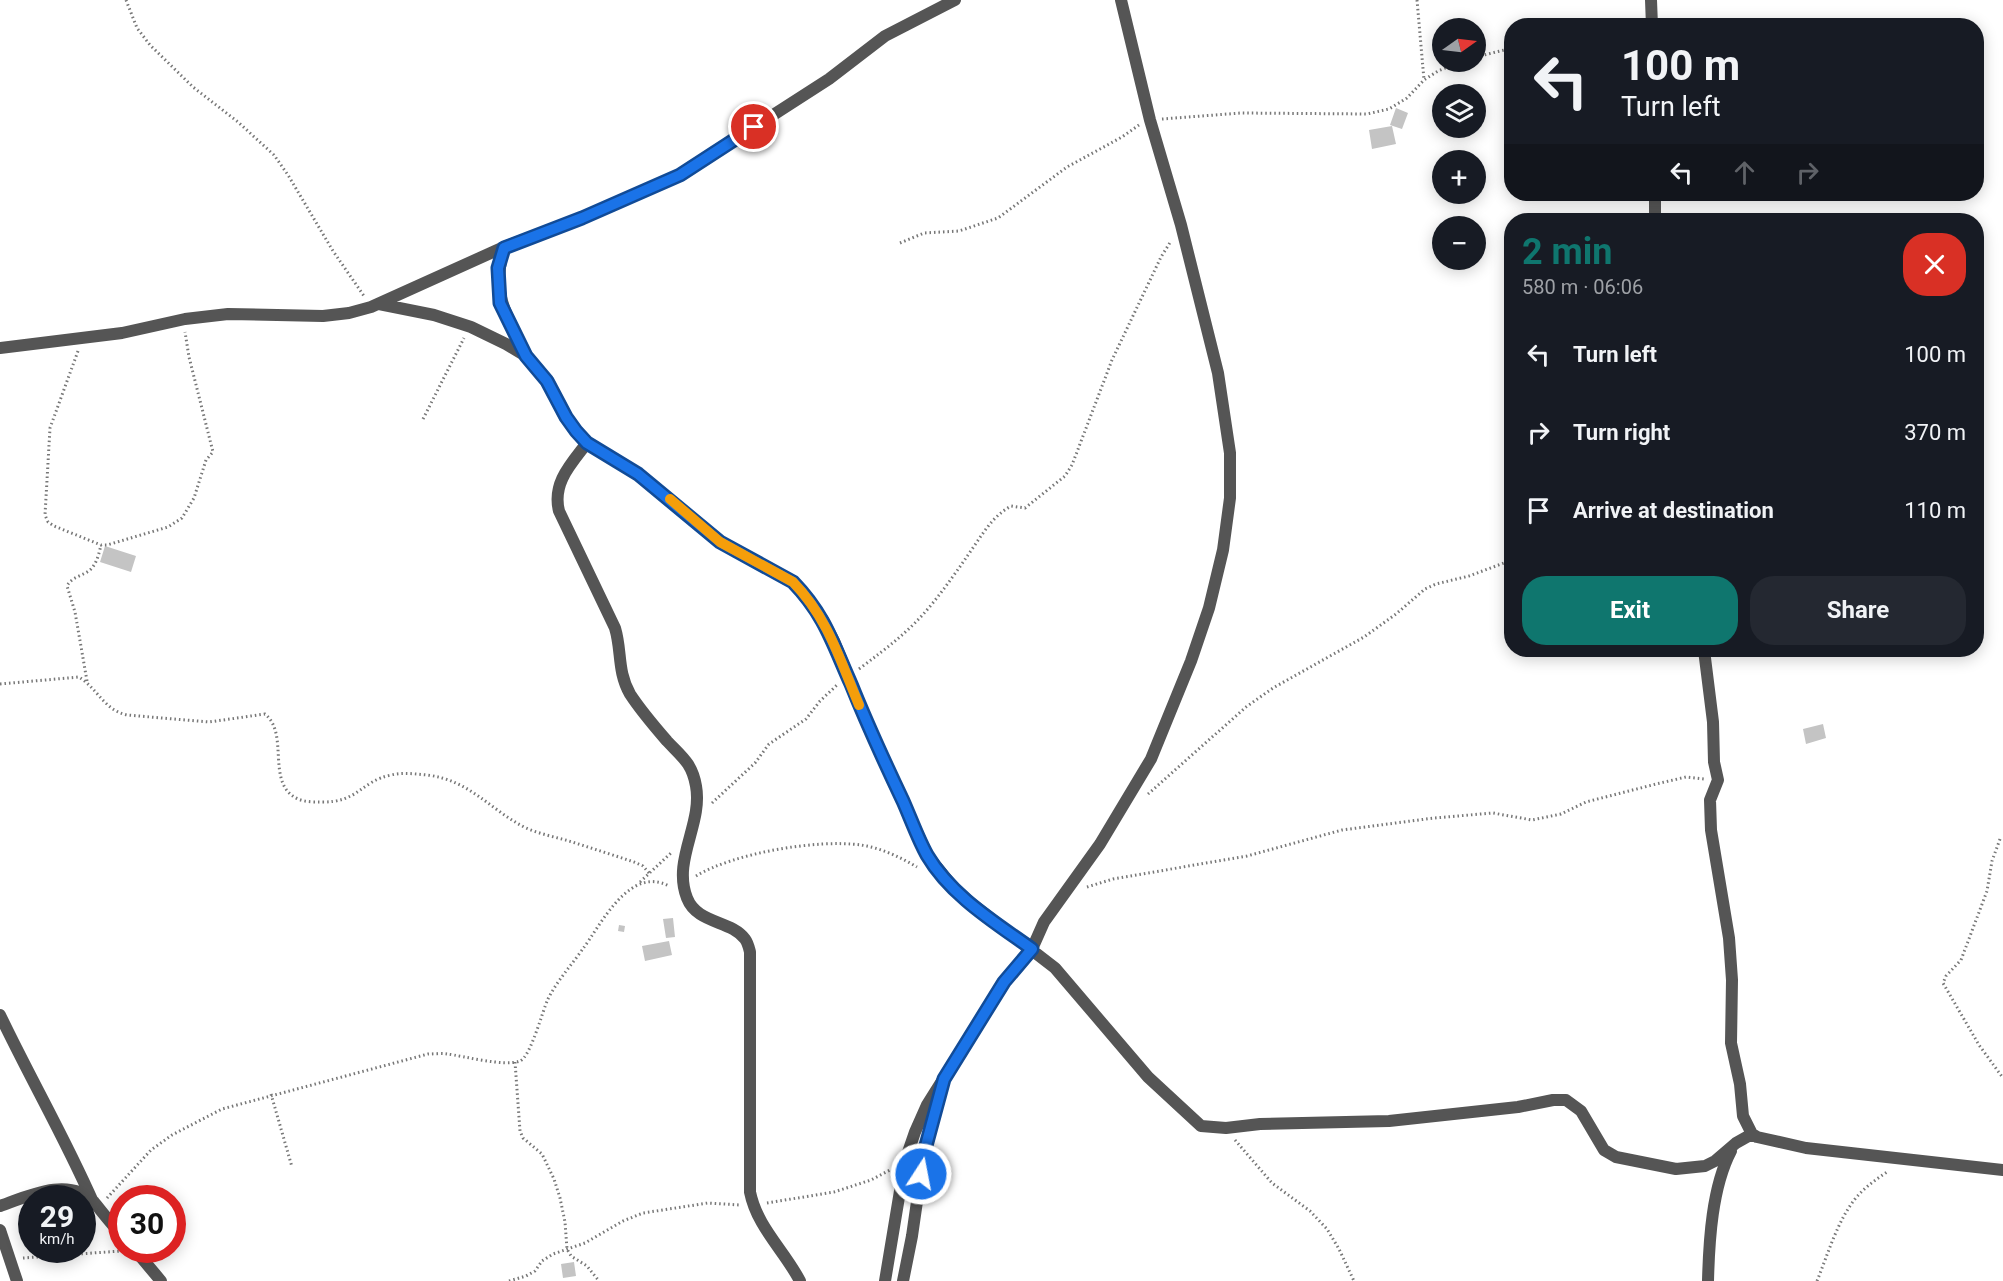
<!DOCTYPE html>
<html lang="en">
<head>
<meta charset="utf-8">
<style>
  :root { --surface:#171b24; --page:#242831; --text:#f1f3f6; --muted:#9ea1a6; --accent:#0f766e }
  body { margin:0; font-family:Roboto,sans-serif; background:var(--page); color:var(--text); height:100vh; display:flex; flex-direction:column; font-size:22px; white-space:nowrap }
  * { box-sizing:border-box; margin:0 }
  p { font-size:20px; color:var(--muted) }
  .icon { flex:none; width:33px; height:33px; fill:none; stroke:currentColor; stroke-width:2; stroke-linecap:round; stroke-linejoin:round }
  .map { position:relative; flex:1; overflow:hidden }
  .details { position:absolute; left:1504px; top:213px; width:480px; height:444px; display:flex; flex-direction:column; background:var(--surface); border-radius:24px; box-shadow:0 3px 15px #0003 }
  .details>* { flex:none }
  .hud { position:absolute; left:1504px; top:18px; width:480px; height:183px; border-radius:24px; box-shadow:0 3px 15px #0003; background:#171b24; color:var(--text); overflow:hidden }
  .needle { width:39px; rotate:76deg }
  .tools { position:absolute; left:1432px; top:18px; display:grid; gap:12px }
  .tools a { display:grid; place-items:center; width:54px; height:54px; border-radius:50%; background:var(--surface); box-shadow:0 3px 15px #0003; font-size:30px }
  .speed { position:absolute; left:18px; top:1185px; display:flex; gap:12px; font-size:30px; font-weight:700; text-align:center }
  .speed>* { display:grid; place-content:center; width:78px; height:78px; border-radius:50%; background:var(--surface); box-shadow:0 3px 15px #0003; line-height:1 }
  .speed small { font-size:15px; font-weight:400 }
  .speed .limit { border:9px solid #d22; background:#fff; color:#111 }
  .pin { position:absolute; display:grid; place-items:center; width:51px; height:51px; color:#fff; margin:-26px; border:3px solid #fff; border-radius:50%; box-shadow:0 2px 6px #0007 }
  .me { position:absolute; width:66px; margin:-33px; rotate:11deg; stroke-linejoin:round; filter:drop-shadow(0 0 4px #0008) }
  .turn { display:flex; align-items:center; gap:21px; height:126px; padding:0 18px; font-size:27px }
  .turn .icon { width:78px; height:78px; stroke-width:2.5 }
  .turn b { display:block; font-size:42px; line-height:51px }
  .lanes { display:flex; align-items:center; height:57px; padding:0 18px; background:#0003; justify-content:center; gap:30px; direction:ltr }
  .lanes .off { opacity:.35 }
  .round { display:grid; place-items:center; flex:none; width:63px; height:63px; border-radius:24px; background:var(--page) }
  .head { display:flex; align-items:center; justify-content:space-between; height:102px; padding:0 18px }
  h1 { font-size:36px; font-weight:700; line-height:45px; color:var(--accent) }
  .cta { display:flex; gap:12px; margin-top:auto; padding:12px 18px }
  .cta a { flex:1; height:69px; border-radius:24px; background:var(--accent); color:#fff; font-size:24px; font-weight:700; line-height:69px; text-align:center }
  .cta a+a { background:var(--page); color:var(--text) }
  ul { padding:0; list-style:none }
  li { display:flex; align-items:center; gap:18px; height:78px; padding:0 18px }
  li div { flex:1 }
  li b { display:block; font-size:22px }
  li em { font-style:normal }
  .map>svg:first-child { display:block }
  .building { fill:#c4c4c4 }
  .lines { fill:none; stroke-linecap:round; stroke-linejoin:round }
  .path { stroke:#777; stroke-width:3; stroke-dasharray:1.5 3; stroke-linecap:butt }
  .minor { stroke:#555; stroke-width:12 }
  .route-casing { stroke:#114b97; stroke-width:15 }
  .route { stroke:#1a73e8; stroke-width:10 }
  .slow { stroke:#f59e0b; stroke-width:10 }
</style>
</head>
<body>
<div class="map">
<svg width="2003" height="1281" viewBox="0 0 2003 1281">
  <rect width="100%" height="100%" fill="#fff"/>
  <path class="building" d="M1396 108 1408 113 1402 129 1390 125Z
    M1392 126 1396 144 1372 149 1369 130Z
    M105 546 136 556 131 572 100 562Z
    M1823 724 1826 738 1806 744 1803 729Z
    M673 918 675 937 666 938 663 919Z
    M619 925 625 926 624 932 618 931Z
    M669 941 672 955 645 961 642 946Z
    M574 1262 576 1276 563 1278 561 1264Z"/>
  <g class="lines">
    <path class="path" d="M126 0 137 28 150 45 193 87 238 122 274 155 288 175 333 251 364 296
      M1417 0 1424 80
      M1476 57 1512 48
      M1162 119 1241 113 1367 114 1389 109 1407 98 1424 80 1438 71 1460 62
      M900 243 924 233 959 231 998 218 1067 167 1122 137 1139 125
      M1977 283 1985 280
      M78 351 50 428 45 515 48 522 54 526 101 545H107L168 527 182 518 194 498 206 460 213 452 189 357 185 332
      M423 419 464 338
      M859 669C888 647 909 632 932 604 945 588 957 571 968 555 981 537 991 517 1011 506L1025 508 1065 476 1072 465 1112 360 1161 257 1171 241
      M87 681 75 612 67 586C72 576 84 576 91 569 97 563 99 553 101 545
      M0 684 79 677C98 689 104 710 127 715L209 722 265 714C290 734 265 784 298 799 305 802 314 802 321 802 358 803 361 781 391 775 403 772 415 774 427 775 470 780 490 810 526 828 540 834 555 837 569 841 591 848 613 855 634 862L643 866 649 873
      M1148 794 1246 707 1273 688 1364 637 1396 614 1425 589 1436 584 1469 576 1512 560
      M712 803 755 763 769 744 806 719 820 701 837 685
      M2000 839 1992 861 1987 891 1961 960 1946 976 1943 983 1979 1045 2003 1078
      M696 876C734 853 817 839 861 845 881 848 900 857 917 867
      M640 882 672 852
      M1087 887 1113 879 1247 856 1342 830 1434 818 1493 813 1532 820 1561 814 1586 802 1656 784 1686 777 1704 779
      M515 1062 520 1131 523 1138 542 1154 554 1179 560 1198 565 1222 567 1249 571 1256 587 1266 599 1281
      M271 1094 292 1167
      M1235 1140 1272 1183 1310 1211 1327 1229 1339 1249 1354 1281
      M107 1198 151 1150 172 1135 222 1109 428 1054C434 1054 441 1053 447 1054 464 1056 504 1067 520 1061 531 1056 542 1012 548 999 557 981 570 967 582 950 601 925 629 865 669 886
      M767 1203 834 1192 871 1180 890 1170
      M23 1258 121 1251
      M509 1281 526 1276 535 1271 542 1261 553 1254 585 1243 623 1221 643 1213 708 1203 740 1205
      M1817 1281C1828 1254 1837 1222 1855 1199 1864 1188 1875 1180 1887 1172"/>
    <path class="minor" d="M1651 0 1652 26
      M1655 220V194
      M504 247C491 297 506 312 526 356
      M379 304 434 315 471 327 506 344 526 356 547 381 565 417 587 443 638 474 720 542 793 582 823 620 834 641 869 727 928 856 954 888 971 903 1055 968 1148 1077 1201 1126 1226 1128 1260 1124 1389 1121 1518 1107 1553 1100H1566L1581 1111 1604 1150 1616 1157 1676 1169 1705 1166 1715 1161 1736 1143 1752 1134
      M0 348 122 333 185 319 228 314 323 316 349 313 371 307 504 247 582 218 680 175 829 79 885 36 955 0
      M587 443C571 464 552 483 559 511L615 628C622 651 617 671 630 694 641 711 654 726 667 741 682 757 692 763 696 786 703 824 672 860 687 898 697 924 731 920 745 939 748 943 749 948 750 952V1192C757 1227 784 1250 800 1281
      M1704 650 1713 722 1714 762 1718 780 1710 800 1711 830 1729 938 1732 980 1731 1043 1740 1084 1743 1116 1752 1134 1757 1137 1806 1148 2003 1170
      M0 1015C30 1078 65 1138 93 1202
      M0 1206C28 1196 69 1176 94 1202 103 1213 112 1225 122 1235
      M0 1230 17 1281
      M135 1250 161 1281
      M885 1281 905 1161 915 1132 927 1105 1004 982 1032 949 1044 922 1100 844 1151 759 1191 661 1209 608 1223 550 1230 498V453L1218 373 1181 225 1150 120 1121 0
      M903 1281 912 1236 924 1153 942 1089
      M1708 1281C1709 1241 1712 1187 1731 1151"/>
  </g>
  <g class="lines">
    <defs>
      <path id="route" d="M754 127 680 175 582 218 504 248 498 268 500 303 526 356 547 381 566 417 576 431 587 443 638 474 720 542 793 582C825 615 833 644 851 684 867 724 885 763 903 801 911 819 918 839 927 855 951 896 996 923 1032 949L1004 982 944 1079 924 1153 921 1174"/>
    </defs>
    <use href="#route" class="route-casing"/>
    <use href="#route" class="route"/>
    <path class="slow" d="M670 499 720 542 793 582C828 618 840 660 859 705"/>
  </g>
</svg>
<div class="tools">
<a><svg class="needle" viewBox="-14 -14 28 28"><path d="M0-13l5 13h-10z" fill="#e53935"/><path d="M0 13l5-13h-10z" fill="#9ea1a6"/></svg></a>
<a><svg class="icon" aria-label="layers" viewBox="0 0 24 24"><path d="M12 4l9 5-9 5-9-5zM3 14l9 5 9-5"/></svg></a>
<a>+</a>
<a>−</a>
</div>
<div class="speed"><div>29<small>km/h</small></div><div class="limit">30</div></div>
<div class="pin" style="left:754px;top:127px;background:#d93025"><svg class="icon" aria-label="arrive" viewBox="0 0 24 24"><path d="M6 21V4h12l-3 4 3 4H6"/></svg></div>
<svg class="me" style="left:921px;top:1174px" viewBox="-20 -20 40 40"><circle r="17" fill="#1a73e8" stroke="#fff" stroke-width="3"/><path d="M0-11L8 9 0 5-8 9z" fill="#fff"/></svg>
<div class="hud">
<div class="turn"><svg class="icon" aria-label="left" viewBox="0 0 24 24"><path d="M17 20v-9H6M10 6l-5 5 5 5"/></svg><div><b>100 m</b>Turn left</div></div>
<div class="lanes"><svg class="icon" aria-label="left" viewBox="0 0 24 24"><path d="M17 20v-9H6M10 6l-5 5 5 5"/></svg><svg class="icon off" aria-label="ahead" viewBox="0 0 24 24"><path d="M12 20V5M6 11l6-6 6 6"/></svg><svg class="icon off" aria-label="right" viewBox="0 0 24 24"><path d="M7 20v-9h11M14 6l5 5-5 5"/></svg></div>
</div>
<section class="details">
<div class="head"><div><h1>2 min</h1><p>580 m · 06:06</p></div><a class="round" style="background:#d93025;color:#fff"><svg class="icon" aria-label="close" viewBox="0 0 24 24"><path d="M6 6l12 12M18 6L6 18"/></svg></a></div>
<ul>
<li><svg class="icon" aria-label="left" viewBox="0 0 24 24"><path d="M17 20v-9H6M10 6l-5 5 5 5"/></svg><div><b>Turn left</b></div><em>100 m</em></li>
<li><svg class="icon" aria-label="right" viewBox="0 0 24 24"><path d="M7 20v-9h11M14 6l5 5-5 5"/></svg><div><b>Turn right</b></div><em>370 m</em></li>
<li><svg class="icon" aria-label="arrive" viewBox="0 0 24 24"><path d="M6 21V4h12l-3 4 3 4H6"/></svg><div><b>Arrive at destination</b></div><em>110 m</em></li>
</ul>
<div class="cta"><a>Exit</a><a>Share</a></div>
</section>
</div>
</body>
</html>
